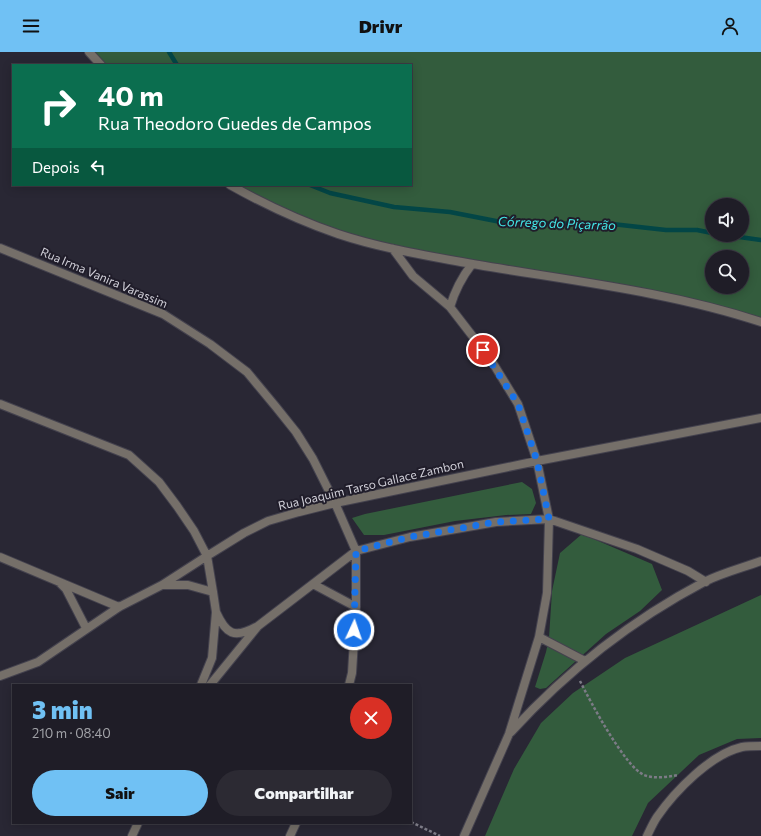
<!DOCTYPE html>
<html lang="pt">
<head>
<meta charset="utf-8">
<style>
  :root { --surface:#1f1d27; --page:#2c2a33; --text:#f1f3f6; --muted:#a1a2a7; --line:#3c3b44; --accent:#70c1f4 }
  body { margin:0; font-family:Commissioner,sans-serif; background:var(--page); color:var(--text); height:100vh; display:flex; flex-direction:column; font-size:15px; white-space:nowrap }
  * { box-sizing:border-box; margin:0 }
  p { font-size:13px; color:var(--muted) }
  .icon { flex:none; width:22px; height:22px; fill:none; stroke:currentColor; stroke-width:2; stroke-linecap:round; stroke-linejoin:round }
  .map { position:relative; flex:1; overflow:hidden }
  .sheet { position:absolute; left:12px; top:632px; width:400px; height:140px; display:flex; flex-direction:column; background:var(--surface); border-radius:0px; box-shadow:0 2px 10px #0003,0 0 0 1px var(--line) }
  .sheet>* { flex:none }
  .banner { position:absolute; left:12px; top:12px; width:400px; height:122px; border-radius:0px; box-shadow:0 2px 10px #0003,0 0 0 1px var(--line); background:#0b6e4f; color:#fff; overflow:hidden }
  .controls { position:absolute; left:705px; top:146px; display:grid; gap:8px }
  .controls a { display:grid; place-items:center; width:44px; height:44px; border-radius:50%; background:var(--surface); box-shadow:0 2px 10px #0003,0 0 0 1px var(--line); font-size:20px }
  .pin { position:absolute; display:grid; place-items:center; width:34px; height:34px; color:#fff; margin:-17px; border:2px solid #fff; border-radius:50%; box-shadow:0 1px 4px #0007 }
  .me { position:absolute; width:44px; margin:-22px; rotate:3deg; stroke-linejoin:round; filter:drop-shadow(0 0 3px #0008) }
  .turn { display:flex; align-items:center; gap:14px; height:84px; padding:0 20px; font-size:18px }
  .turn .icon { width:52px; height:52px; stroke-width:2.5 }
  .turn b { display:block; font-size:28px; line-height:34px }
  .then { display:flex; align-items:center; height:38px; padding:0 20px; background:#0003; gap:8px; font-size:15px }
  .round { display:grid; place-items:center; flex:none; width:42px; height:42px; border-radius:21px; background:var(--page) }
  .overview { display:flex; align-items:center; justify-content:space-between; height:68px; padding:0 20px }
  h1 { font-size:24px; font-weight:800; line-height:30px; color:var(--accent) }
  .action { display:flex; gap:8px; margin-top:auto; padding:8px 20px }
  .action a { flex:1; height:46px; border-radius:24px; background:var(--accent); color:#111; font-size:16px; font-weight:800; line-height:46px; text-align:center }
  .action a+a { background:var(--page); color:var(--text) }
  header { display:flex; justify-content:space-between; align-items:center; height:52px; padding:0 20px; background:var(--accent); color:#111; font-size:18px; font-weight:800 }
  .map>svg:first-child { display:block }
  .green { fill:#335c3d; fill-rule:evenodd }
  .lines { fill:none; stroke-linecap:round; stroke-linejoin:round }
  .stream { stroke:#034646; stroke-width:4.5 }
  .street-casing { stroke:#44424e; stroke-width:10 }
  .path { stroke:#7c7b86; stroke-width:2.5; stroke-dasharray:3 2; stroke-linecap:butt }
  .street { stroke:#756f69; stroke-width:8 }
  .route { stroke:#1a73e8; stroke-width:7; stroke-dasharray:0 12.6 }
  .labels { text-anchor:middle; stroke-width:4; stroke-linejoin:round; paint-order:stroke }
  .street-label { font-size:12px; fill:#d1d0d9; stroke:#201d2a }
  .water-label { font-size:13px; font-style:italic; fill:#43e6e6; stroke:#201d2a }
</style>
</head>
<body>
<header><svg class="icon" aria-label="menu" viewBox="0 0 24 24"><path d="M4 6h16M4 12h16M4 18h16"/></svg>Drivr<svg class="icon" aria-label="person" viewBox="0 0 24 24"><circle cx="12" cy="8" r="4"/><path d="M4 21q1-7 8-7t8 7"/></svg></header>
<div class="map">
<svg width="761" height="784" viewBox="0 0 761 784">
  <rect width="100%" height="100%" fill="#292734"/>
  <path class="green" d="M89 0H761V270L729 260 472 212 338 182 230 133H411V13H101ZM712 153H742V183H712ZM712 205H742V235H712Z
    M522 430 532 437 536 451 531 462 506 463 455 469 384 483H364L352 466 365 462Z
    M582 482 652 512 662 538 640 559 606 582 546 636 540 637 535 635 546 600 549 586 552 539 560 501Z
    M761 543V686L737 687 699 703 648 751 632 784H485L514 717 541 671 573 641 625 606Z"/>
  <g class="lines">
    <path class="stream" d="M169 0 177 13
      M310 133 330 141 394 155 450 160 506 171 612 172 666 178H697L712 181
      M725 183 761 188"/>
    <defs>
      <path id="street" d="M89 0 101 13
        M230 133C264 152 300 169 338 182 374 194 412 201 450 208 553 227 661 237 761 270
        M0 196 163 262 210 292 247 320 276 355 296 380 313 407 335 451 356 499V555L352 621 349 633
        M393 197 413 224 450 255 491 308 518 352 537 409 549 467 547 541 539 585 509 682 464 784
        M450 255C455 238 462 225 472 212
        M0 352 129 403 159 430 177 454 194 479 207 504 213 540 216 560 212 606 201 633
        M0 505 119 555
        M59 530 66 537 86 576
        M313 532 356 555
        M163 533H188L213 540
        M216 560C226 582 234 587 256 575
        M539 585 585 609
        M0 624 38 610 119 555 162 533 207 504 244 481 268 469 299 460 335 451 537 409 761 366
        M210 633 258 574 356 499 410 485 496 470 549 467 637 497 688 519 706 530
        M511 680C566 620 632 568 704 530 722 521 742 516 761 509
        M132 784 138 771
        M290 784 296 771
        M647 784C650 778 653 771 657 765 675 739 711 702 742 695 748 694 755 694 761 694"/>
    </defs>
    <use href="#street" class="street-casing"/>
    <path class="path" d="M580 629C590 649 625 715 644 723 654 727 667 725 678 723
      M411 770 440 784"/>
    <use href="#street" class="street"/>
  </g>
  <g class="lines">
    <path class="route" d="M354 578 356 499 410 485 496 470 549 467 537 409 518 352 483 298"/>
  </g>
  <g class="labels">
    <g class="street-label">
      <text transform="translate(104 226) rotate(23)" y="4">Rua Irma Vanira Varassim</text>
      <text transform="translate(371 433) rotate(-13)" y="4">Rua Joaquim Tarso Gallace Zambon</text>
    </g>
    <g class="water-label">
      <text transform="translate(557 171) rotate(2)" y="5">Córrego do Piçarrão</text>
    </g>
  </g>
</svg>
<div class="controls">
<a><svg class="icon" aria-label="sound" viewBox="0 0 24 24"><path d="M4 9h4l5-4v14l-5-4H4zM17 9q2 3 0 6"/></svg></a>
<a><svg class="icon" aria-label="search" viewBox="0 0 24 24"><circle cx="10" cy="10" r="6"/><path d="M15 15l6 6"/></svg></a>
</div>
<div class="pin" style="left:483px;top:298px;background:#d93025"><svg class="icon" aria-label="arrive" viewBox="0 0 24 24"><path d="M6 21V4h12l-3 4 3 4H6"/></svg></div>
<svg class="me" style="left:354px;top:578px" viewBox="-20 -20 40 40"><circle r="17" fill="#1a73e8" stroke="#fff" stroke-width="3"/><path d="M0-11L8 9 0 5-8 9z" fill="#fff"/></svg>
<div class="banner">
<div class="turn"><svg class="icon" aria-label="right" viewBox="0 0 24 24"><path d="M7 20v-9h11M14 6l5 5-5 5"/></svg><div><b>40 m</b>Rua Theodoro Guedes de Campos</div></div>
<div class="then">Depois<svg class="icon" aria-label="left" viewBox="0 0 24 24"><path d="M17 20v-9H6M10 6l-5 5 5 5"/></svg></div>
</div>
<section class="sheet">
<div class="overview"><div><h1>3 min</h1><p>210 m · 08:40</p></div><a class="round" style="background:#d93025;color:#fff"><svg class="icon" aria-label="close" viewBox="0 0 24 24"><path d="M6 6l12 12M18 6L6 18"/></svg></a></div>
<div class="action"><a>Sair</a><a>Compartilhar</a></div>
</section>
</div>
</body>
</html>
